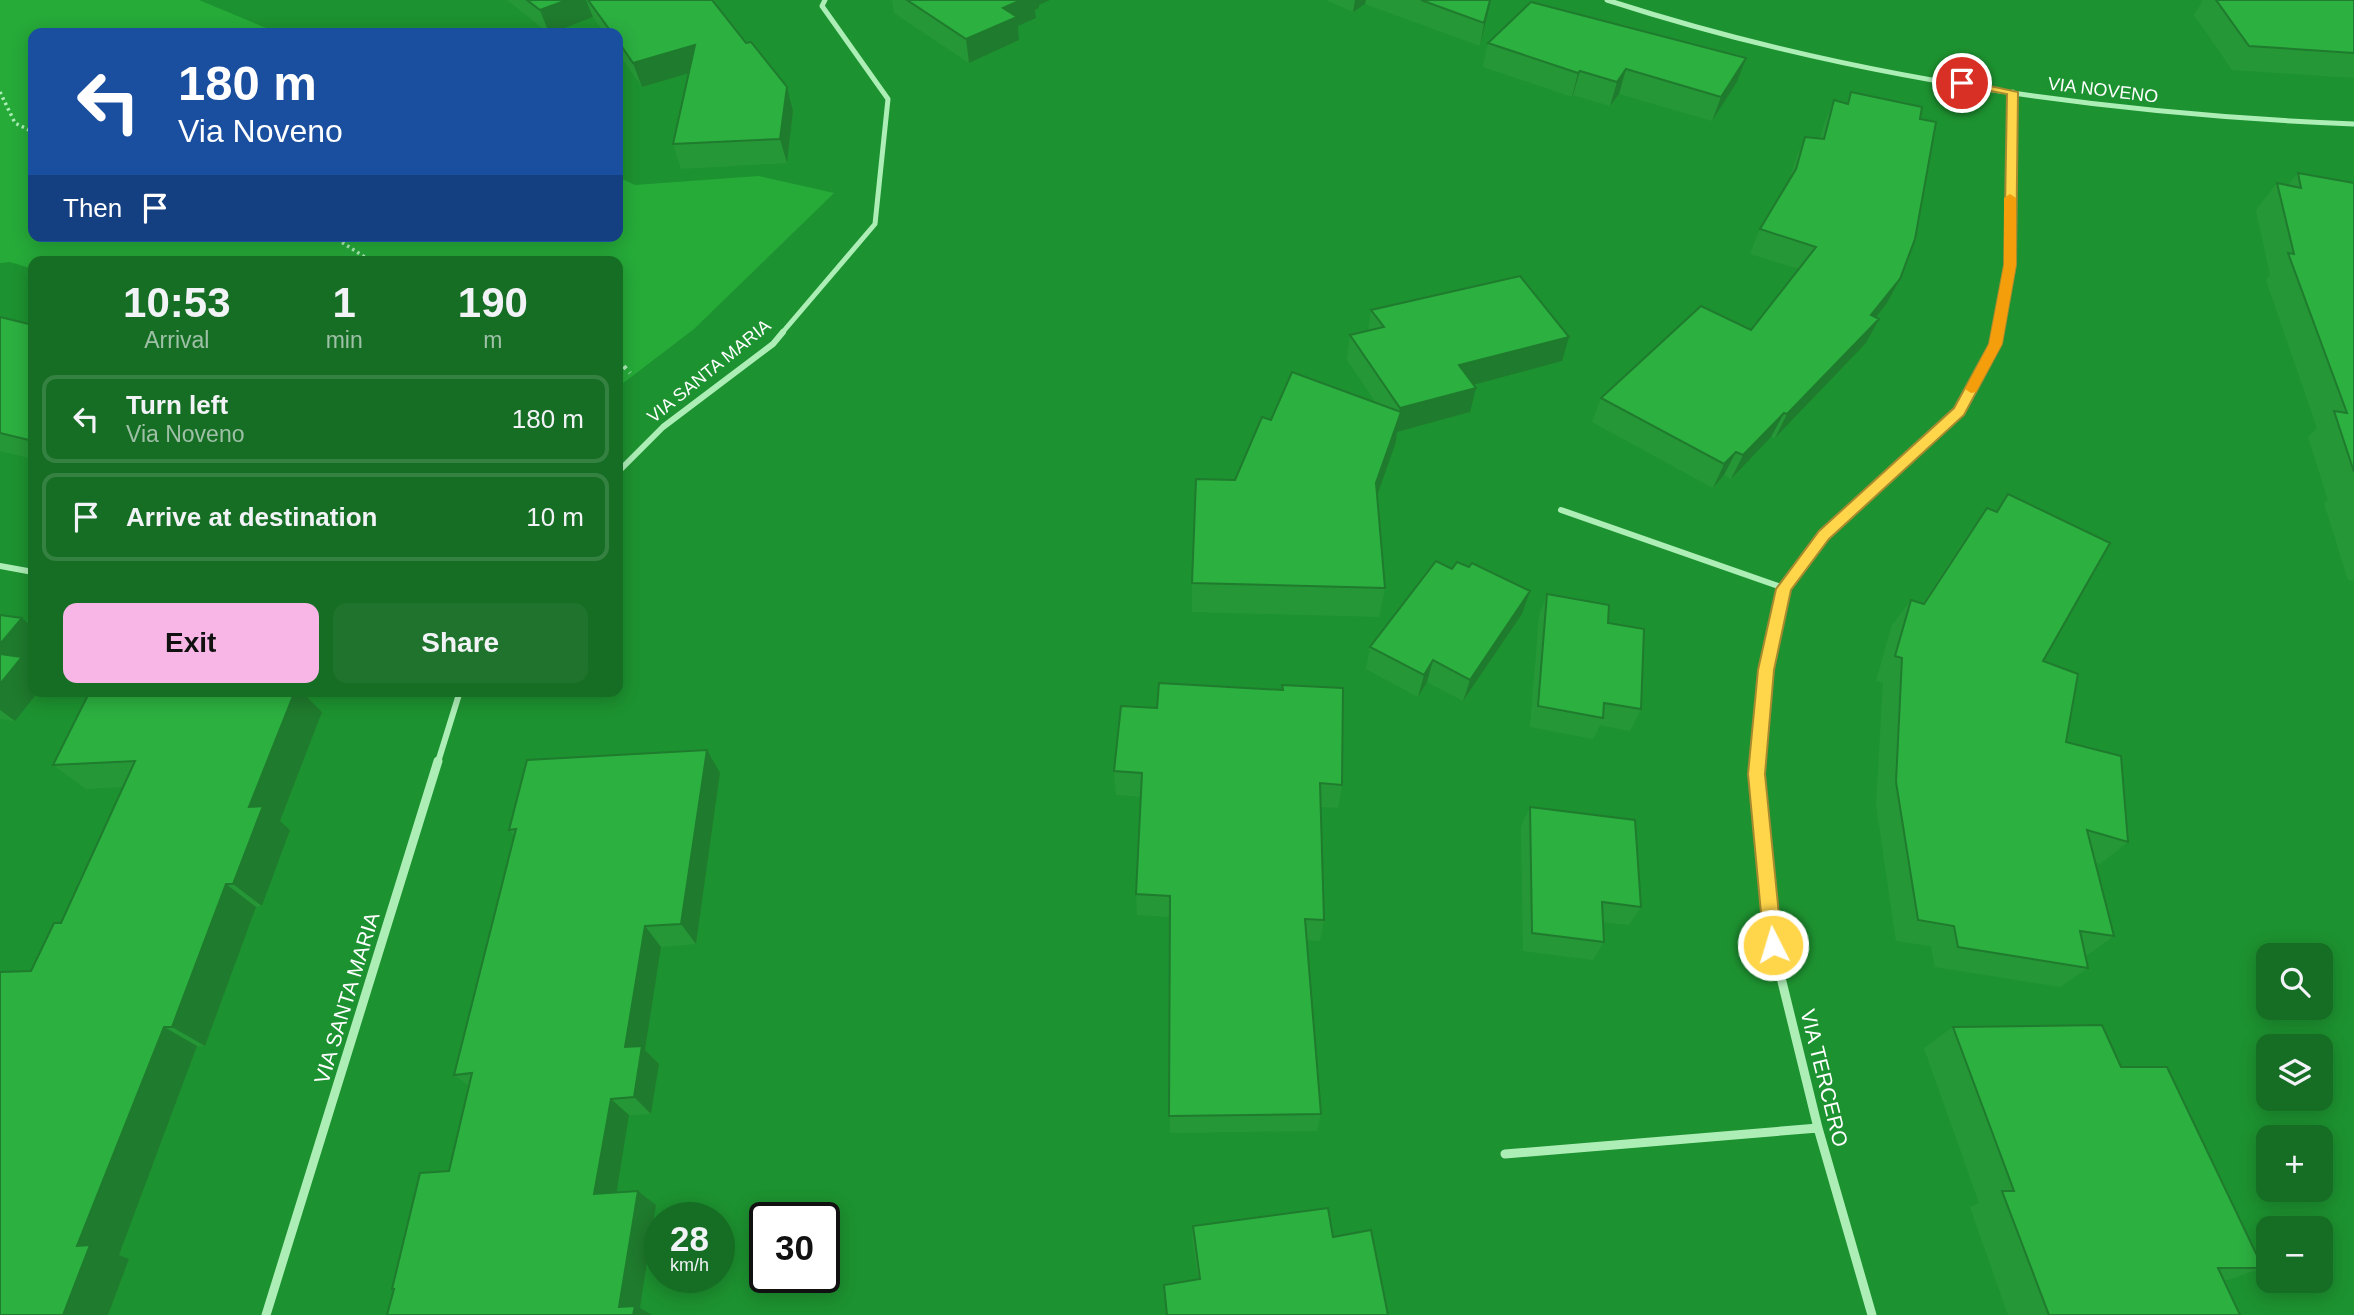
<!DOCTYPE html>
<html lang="en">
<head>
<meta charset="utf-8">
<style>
  :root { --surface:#166e24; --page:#1f732c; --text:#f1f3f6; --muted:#9ec0a6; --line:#358141; --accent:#f7b6e5 }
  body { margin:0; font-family:Helvetica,sans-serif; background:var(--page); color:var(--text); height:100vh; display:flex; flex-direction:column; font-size:26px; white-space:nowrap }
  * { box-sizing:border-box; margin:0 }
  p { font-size:23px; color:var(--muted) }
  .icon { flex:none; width:38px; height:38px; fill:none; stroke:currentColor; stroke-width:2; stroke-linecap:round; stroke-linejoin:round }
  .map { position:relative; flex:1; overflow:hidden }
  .side { position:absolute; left:28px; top:256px; width:595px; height:441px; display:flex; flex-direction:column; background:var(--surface); border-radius:14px; box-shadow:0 4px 18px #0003 }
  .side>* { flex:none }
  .hud { position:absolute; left:28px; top:28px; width:595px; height:214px; border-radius:14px; box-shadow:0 4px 18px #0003; background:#1a4fa0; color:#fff; overflow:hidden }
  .buttons { position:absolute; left:2256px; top:943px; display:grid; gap:14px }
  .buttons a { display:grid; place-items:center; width:77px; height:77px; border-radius:14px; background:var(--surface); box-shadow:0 4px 18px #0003; font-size:35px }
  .speed { position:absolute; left:644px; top:1202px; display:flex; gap:14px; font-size:35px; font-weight:700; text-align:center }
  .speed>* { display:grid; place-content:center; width:91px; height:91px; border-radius:50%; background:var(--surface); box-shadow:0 4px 18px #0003; line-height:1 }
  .speed small { font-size:18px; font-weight:400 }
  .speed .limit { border:4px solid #111; border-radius:10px; background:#fff; color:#111 }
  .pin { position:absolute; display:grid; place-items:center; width:60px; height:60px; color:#fff; margin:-30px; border:4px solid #fff; border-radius:50%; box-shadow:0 2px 7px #0007 }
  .me { position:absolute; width:77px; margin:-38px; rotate:355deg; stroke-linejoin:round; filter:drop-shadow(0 0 5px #0008) }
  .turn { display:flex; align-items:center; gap:24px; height:147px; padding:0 35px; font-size:32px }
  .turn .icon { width:91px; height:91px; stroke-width:2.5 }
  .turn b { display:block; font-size:49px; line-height:60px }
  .then { display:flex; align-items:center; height:66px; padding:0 35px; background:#0003; gap:14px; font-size:26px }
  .eta { display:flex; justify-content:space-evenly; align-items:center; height:119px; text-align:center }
  .eta b { font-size:42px; font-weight:600; line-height:49px }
  .button { display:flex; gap:14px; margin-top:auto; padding:14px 35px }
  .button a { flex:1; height:80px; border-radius:14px; background:var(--accent); color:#111; font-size:28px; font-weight:600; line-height:80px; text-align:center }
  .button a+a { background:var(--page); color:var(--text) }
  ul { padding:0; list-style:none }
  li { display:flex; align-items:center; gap:21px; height:88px; margin:0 14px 10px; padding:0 21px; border:4px solid var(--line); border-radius:14px }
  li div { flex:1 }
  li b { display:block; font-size:26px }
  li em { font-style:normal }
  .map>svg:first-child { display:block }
  .green { fill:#26ab39 }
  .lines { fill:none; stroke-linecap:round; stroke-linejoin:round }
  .path-far1 { stroke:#adeeb7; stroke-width:3.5; stroke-dasharray:2.5 3.5; stroke-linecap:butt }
  .path { stroke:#adeeb7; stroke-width:4.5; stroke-dasharray:3.5 5; stroke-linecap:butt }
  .street-far2 { stroke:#adeeb7; stroke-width:5 }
  .street-far1 { stroke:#adeeb7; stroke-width:6 }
  .street { stroke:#adeeb7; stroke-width:9 }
  .wall { fill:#269737 }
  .shaded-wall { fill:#1f7b2d }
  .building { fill:#2cb040; stroke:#1f7b2d; stroke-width:2 }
  .route { fill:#ffd54a; stroke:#a68a30; stroke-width:2 }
  .slow { fill:#f59e0b }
  .labels { text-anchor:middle; stroke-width:7; stroke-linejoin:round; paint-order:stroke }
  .far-street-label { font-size:18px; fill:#fff; stroke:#1d9230 }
  .street-label { font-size:21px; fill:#fff; stroke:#1d9230 }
</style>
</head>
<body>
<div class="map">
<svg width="2354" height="1315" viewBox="0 0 2354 1315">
  <rect width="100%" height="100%" fill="#1d9230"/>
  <path class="green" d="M0 0H199L278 33H33V236H618V177L635 185 759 176 834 193 694 329 618 387V261H33V269L10 262 0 263Z"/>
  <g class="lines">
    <path class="path-far1" d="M0 92 15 123 33 132
      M332 236 371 261"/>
    <path class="path" d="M618 360 630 373"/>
    <path class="street-far2" d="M1607 0C1848 78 2101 114 2354 124
      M782 333 875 224 888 99 822 6 825 0
      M1997 333 2010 265 2013 92"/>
    <path class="street-far1" d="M618 472 663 427 773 344 783 332
      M1561 510 1784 588
      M0 566 33 572
      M438 762 460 691
      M1758 762 1766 670 1784 588 1824 535 1959 411 1995 344 1997 332"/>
    <path class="street" d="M1758 761 1757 774 1773 945 1818 1128 1872 1315
      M1505 1154 1818 1128
      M266 1315 438 761"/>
  </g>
  <path class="wall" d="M507 0H712L746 43 787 87 793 111 787 163 681 169 673 144 689 73 642 87 618 53V33H604L593 17 552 33H548Z
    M892 0H1050L1039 5V8L1035 10 1036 18 1018 26 1019 40 969 63 894 13Z
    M1326 0H1491L1480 46 1365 4 1353 12Z
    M2203 0H2354V78L2232 70 2194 15Z
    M1488 43 1737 82 1712 121 1619 94 1610 106 1573 95 1572 97 1483 67Z
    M1851 92 1920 119 1900 279 1887 303 1876 317 1866 343 1775 438 1771 437 1731 479 1724 475 1713 488 1592 422 1601 398 1751 330 1799 269 1750 254 1760 229 1789 181 1795 161 1805 137 1820 138 1824 124 1834 100 1846 103Z
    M2298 173 2354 183V581L2348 580 2324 503 2328 500 2308 437 2317 428 2266 280 2270 275 2256 210 2277 183 2288 185Z
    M1371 310 1562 361 1473 384 1470 412 1397 432 1396 442 1377 495 1385 588 1379 617 1192 612V583L1235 480 1271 420 1376 403 1347 360 1350 335 1368 331Z
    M0 317 33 325V459L0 451Z
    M2008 494 2043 661 2066 742 2128 842 2100 864 2095 862 2114 936 2086 956 2088 968 2060 987 1935 967 1931 946 1896 941 1876 805 1883 683 1876 681 1892 625 1911 600 1922 604 1968 534 1987 508 1995 512Z
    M1547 594 1608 623 1641 709 1630 731 1600 725 1593 739 1530 727 1539 616Z
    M1522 614 1463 701 1427 682 1418 697 1366 669 1370 647Z
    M0 615 22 618 33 628V659L29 663 33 666V691L15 721 0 719Z
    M1282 685 1342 785 1338 808 1321 807 1324 920 1320 941 1307 940 1321 1114 1317 1131 1170 1133V917L1137 915 1136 894 1141 797 1116 795 1114 771 1157 708 1282 690Z
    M90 691H301L322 712 280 821 290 830 262 906 256 907 205 1046H197L119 1255 129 1259 108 1315H0L31 971 61 923 123 787 86 789 53 765Z
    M720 773 696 944 661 947 645 1050 659 1064 651 1114 629 1115 616 1193 638 1191 656 1205 640 1308 392 1289 449 1171 469 1086 454 1075 515 836 509 830Z
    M1530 807 1641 907 1629 925 1603 922 1604 942 1593 960 1523 951 1521 827Z
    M1953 1027 2121 1067 2263 1268 2224 1281 2240 1315H2008L1970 1207 1979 1203 1924 1048Z
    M1193 1226 1333 1237 1388 1315H1167L1164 1285 1198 1279 1192 1237Z"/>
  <path class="shaded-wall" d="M567 0H586L593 17 552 33H549L540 10Z
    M1021 0H1050L1039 5V8L1035 10 1036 18 1018 26 1019 40 969 63 966 39 1003 8Z
    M1355 0H1366L1365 4 1353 12Z
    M1490 0H1491L1480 46 1484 23Z
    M695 45 703 69 642 87 633 63Z
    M1746 58 1737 82 1712 121 1721 97Z
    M1626 69 1619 94 1610 106 1617 82Z
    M1580 71 1573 95 1572 97 1578 73Z
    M787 87 793 111 787 163 780 139Z
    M1900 279 1887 303 1858 340 1871 315Z
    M1879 319 1866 343 1775 438 1787 414Z
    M1569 337 1562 361 1454 390 1459 365Z
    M1476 388 1470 412 1397 432 1396 442 1371 513 1376 483 1398 421 1400 408Z
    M1784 413 1771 437 1731 479 1743 455Z
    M1736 452 1724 475 1713 488 1724 464Z
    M1530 591 1522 614 1463 701 1470 680Z
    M22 618 33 628V659L29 663 33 666V691H39L15 721 0 710V644Z
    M1433 660 1427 682 1418 697 1424 675Z
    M295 691H301L322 712 280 821 290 830 262 906 233 884 249 807Z
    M707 750 720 773 696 944 681 924Z
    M226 884 256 907 205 1046 172 1027Z
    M645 926 661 947 645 1050 659 1064 651 1114 634 1097 625 1047Z
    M164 1027 197 1046 119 1255 129 1259 108 1315H63L77 1246Z
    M611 1099 629 1115 614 1208 594 1194Z
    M638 1191 656 1205 640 1308 652 1315H633L619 1307Z"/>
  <path class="building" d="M527 0H567L540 10Z
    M588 0H712L746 43 751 42 787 87 780 139 673 144 695 45 633 63 618 41V33H612Z
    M907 0H1021L1003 8 1017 17 966 39Z
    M1421 0H1490L1484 23Z
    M2216 0H2354V53L2249 46Z
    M1531 2 1746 58 1721 97 1626 69 1617 82 1580 71 1578 73 1488 43Z
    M1851 92 1922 107 1920 119 1936 122 1915 239 1900 279 1871 315 1879 319 1787 414 1784 413 1743 455 1736 452 1724 464 1601 398 1701 306 1751 330 1816 247 1760 229 1796 169 1805 137 1824 139 1834 100 1848 104Z
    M2298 173 2354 183V472L2334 411 2347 413 2288 253 2294 254 2277 183 2301 188Z
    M1520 276 1569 337 1459 365 1476 388 1400 408 1350 335 1384 327 1371 310Z
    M0 317 33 325V441L0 433Z
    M1292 372 1401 412 1376 483 1385 588 1192 583 1196 479 1235 480 1262 417 1271 420Z
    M2008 494 2110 543 2043 661 2078 674 2066 742 2121 756 2128 842 2087 830 2114 936 2080 931 2088 968 1958 947 1954 926 1918 920 1896 782 1902 658 1895 656 1911 600 1924 604 1987 508 1997 512Z
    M1436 561 1452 569 1457 562 1469 567 1472 563 1530 591 1470 680 1433 660 1424 675 1370 647Z
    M1547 594 1609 605 1608 623 1644 629 1641 709 1604 703 1603 718 1538 706Z
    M0 615 22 618 0 644Z
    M0 654 22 657 0 684Z
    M1159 683 1283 690 1282 685 1343 688 1342 785 1320 783 1324 920 1305 919 1321 1114 1169 1116 1170 896 1136 894 1142 773 1114 771 1121 706 1157 708Z
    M90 691H295L249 807 263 806 233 884H226L172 1027H164L77 1246 90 1245 63 1315H0V972L31 971 54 923H61L135 761 53 765Z
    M707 750 681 924 645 926 625 1047 642 1046 634 1097 611 1099 594 1194 638 1191 619 1307 635 1306 633 1315H387L394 1289H392L420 1173 449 1171 472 1073 454 1075 516 829 509 830 527 760Z
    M1530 807 1635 820 1641 907 1602 902 1604 942 1532 933Z
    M2102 1025 2121 1067H2167L2263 1268H2218L2240 1315H2049L2002 1191H2014L1953 1027Z
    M1328 1208 1333 1237 1371 1230 1388 1315H1167L1164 1285 1200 1279 1193 1226Z"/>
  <path class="route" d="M1962 80 2018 92 2016 265 2002 344 1964 415 1829 539 1791 590 1774 670 1765 774 1782 945 1779 951 1773 954 1766 951 1764 945 1748 774 1758 670 1776 589 1819 531 1954 408 1989 344 2004 265 2007 94 1958 85 1956 83Z"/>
  <path class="slow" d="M2010 194 2016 198V265L2002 344 1976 392 1971 393 1965 389 1989 344 2004 265V198Z"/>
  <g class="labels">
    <g class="far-street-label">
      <text transform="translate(2103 90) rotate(7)" y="6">VIA NOVENO</text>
      <text transform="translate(709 371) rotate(-39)" y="6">VIA SANTA MARIA</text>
    </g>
    <g class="street-label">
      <text transform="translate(347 998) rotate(-73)" y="7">VIA SANTA MARIA</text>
      <text transform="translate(1824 1078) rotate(76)" y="7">VIA TERCERO</text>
    </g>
  </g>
</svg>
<div class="buttons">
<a><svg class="icon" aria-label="search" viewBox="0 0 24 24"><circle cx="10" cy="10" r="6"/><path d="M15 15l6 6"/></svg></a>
<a><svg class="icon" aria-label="layers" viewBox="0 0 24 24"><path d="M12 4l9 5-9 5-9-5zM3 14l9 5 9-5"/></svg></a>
<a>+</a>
<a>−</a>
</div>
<div class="speed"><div>28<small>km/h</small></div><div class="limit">30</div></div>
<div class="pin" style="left:1962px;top:83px;background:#d93025"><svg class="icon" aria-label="arrive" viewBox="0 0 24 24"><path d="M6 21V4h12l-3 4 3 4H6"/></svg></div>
<svg class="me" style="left:1773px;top:945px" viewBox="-20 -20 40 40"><circle r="17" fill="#ffd54a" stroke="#fff" stroke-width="3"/><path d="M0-11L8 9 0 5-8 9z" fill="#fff"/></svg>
<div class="hud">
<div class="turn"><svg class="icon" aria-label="left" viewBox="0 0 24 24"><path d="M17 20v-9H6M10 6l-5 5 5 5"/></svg><div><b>180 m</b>Via Noveno</div></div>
<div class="then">Then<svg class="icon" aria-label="arrive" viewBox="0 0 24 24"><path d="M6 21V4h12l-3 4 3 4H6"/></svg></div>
</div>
<section class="side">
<div class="eta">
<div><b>10:53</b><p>Arrival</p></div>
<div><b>1</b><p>min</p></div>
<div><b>190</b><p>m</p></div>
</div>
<ul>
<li><svg class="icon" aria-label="left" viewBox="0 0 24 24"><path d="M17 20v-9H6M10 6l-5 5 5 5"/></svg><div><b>Turn left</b><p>Via Noveno</p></div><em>180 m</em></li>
<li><svg class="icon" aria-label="arrive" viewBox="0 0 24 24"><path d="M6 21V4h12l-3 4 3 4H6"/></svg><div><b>Arrive at destination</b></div><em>10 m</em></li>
</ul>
<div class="button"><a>Exit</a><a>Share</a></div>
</section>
</div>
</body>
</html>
